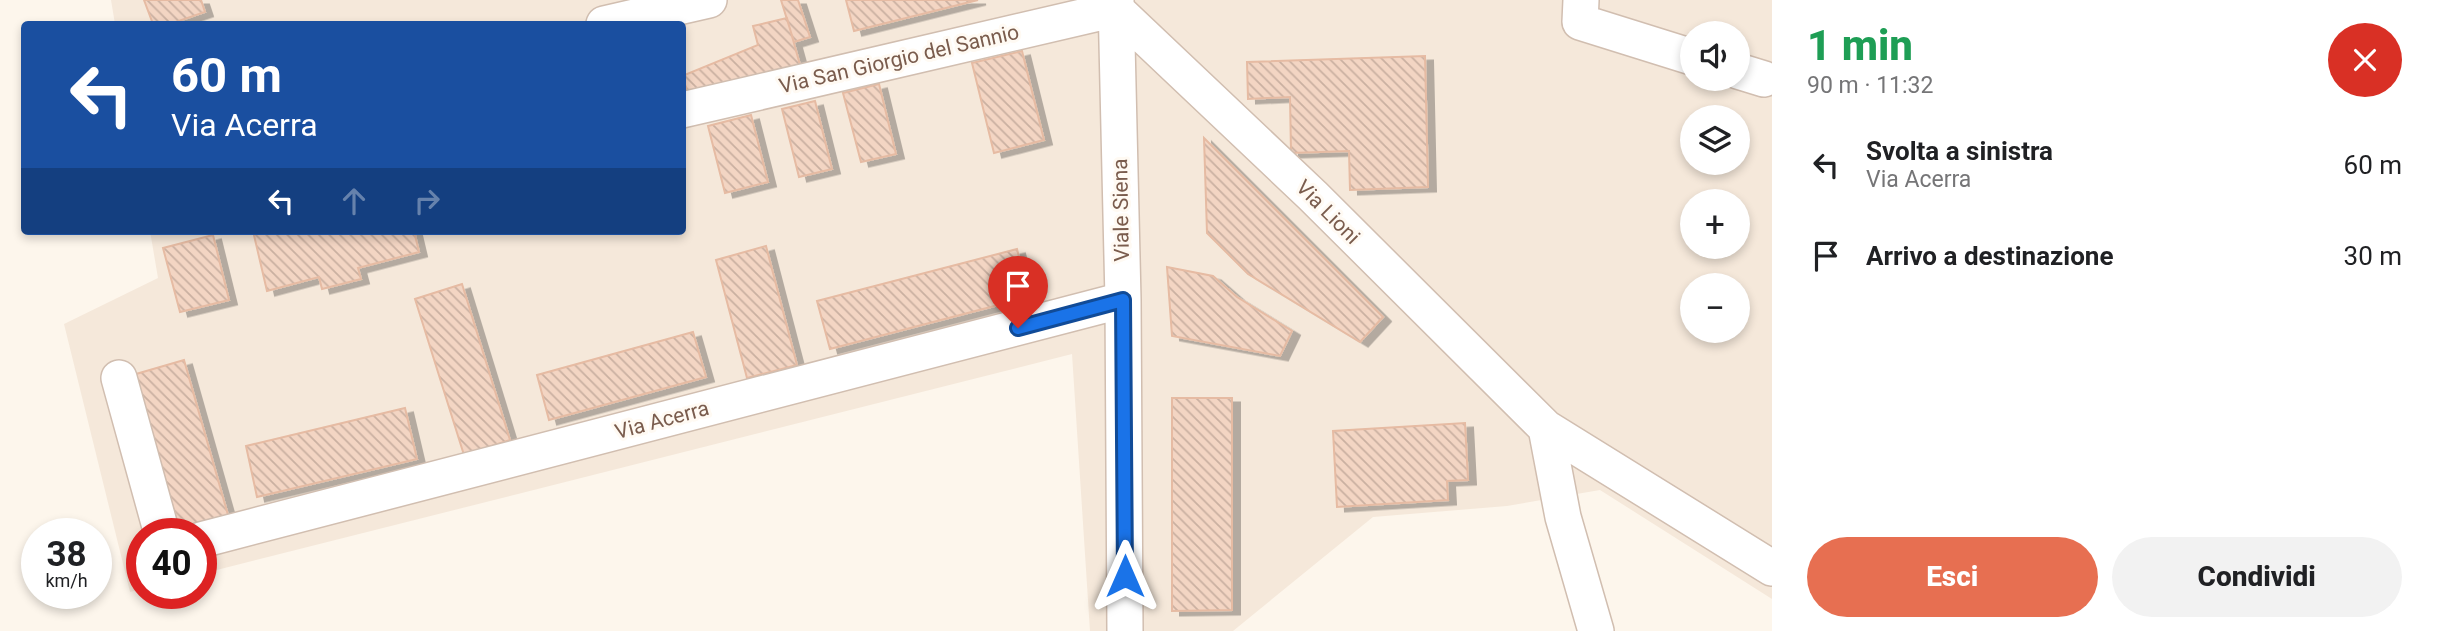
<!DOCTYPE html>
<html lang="it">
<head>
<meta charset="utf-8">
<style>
  :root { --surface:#fff; --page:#f2f2f2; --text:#202124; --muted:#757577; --accent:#e76f51 }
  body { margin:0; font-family:Roboto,sans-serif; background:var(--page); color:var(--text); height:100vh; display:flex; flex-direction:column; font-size:26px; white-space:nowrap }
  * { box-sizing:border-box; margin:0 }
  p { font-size:23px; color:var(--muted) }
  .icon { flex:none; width:38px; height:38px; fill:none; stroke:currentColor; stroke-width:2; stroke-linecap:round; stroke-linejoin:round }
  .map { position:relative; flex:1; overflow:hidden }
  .drawer { display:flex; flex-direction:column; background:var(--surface); width:665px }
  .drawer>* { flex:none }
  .banner { position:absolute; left:21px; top:21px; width:665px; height:214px; border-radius:7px; box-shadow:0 4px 10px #0003; background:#1a4fa0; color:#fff; overflow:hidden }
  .fabs { position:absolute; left:1680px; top:21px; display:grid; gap:14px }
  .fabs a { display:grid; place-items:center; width:70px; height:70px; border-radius:50%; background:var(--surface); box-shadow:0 4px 10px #0003; font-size:35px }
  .speed { position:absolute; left:21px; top:518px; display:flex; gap:14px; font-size:35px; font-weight:700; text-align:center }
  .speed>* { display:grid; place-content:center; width:91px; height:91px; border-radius:50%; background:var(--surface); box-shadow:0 4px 10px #0003; line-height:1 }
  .speed small { font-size:18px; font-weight:400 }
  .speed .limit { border:10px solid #d22; background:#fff; color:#111 }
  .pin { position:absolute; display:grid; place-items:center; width:60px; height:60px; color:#fff; margin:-72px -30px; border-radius:50% 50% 50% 0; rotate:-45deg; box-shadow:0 0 7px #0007 }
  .pin .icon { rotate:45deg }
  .me { position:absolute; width:77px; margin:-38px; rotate:0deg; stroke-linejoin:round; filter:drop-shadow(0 0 5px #0008) }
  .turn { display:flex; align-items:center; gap:24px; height:147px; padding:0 35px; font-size:32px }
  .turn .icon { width:91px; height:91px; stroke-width:2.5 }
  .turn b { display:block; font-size:49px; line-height:60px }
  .lanes { display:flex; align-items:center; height:66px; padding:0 35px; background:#0003; justify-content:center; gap:35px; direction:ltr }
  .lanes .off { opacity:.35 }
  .round { display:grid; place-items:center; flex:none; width:74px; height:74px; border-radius:37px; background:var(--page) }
  .head { display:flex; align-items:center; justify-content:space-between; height:119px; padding:0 35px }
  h1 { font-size:42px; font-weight:800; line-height:52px; color:#1e9e55 }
  .primary-button { display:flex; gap:14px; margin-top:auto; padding:14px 35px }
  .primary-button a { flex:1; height:80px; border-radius:42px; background:var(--accent); color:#fff; font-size:28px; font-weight:800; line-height:80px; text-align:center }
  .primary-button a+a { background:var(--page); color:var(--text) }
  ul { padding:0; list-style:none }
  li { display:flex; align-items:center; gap:21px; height:91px; padding:0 35px }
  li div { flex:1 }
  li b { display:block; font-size:26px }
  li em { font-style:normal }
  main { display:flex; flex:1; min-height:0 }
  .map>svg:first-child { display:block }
  .residential { fill:#f5e8da; fill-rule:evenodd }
  .building { fill:url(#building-back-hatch); stroke:#e6bba3; stroke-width:2; filter:url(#shadow) }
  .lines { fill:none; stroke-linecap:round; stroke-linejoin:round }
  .minor-casing { stroke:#d1beb0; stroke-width:38 }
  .minor { stroke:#fff; stroke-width:35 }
  .route-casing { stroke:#114b97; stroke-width:18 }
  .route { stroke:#1a73e8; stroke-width:12 }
  .labels { text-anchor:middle; stroke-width:6; stroke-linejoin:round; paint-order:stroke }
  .street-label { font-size:21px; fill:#7a5c4d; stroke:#fffaf3 }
</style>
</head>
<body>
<main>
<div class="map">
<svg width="1772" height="631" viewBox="0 0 1772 631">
  <defs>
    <pattern id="building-back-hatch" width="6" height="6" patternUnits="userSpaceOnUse" patternTransform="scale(1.75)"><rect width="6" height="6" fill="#f3d5c3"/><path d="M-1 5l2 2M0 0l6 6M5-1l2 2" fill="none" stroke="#cab0a1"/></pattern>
    <filter id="shadow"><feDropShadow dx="8" dy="4.5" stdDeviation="0" flood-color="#0004"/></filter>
  </defs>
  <rect width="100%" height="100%" fill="#fdf6ec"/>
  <path class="residential" d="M111 0H1772V599L1600 490 1507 506 1373 517 1233 631H1090L1072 354 201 574V534H142V589L130 592 64 324 158 278 150 231H682V24H115ZM1692 33H1738V79H1692ZM1692 117H1738V163H1692ZM1692 201H1738V247H1692ZM1692 285H1738V331H1692Z"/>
  <path class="building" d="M144 0H201L205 12 170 24H153Z
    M781 0H798L810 37 794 42Z
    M846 0H978L854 31Z
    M787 18 800 65 688 93 682 76 758 45 753 26Z
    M1022 51 1044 140 994 153 972 63Z
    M1425 56 1428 187 1350 190 1349 151 1291 153 1290 97 1248 99 1247 62Z
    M879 84 896 154 861 162 843 93Z
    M815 101 832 169 799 177 782 109Z
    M751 115 768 182 725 193 708 126Z
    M1204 138 1383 317 1360 342 1248 274 1207 233Z
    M253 231H414L419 252 358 268 361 279 322 289 319 277 267 291Z
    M213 235 229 300 180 312 163 248Z
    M766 246 797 365 747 378 716 260Z
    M1017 249 1029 297 830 349 817 301Z
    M1167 267 1213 276 1237 297 1292 331 1280 356 1172 336Z
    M462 284 510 440 464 455 415 299Z
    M693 332 706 377 549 420 537 375Z
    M184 360 228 515 179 529 136 374Z
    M1172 398H1232V610L1172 611Z
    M405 408 417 459 257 497 246 446Z
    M1465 423 1468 480 1447 481 1448 500 1337 507 1333 431Z"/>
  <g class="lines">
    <defs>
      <path id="minor" d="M1106 0 1313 196 1546 428 1772 568
        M1116 0 1123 300 1125 631
        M1581 0 1580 22 1692 57
        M604 24 709 0
        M1738 71 1764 79
        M682 110 1116 9
        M119 378 162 534
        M1546 428 1563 517 1596 631
        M201 540 1123 300"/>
    </defs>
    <use href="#minor" class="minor-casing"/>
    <use href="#minor" class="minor"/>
  </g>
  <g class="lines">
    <defs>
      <path id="route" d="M1018 328 1123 300 1125 576"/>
    </defs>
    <use href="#route" class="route-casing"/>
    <use href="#route" class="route"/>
  </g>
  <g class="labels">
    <g class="street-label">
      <text transform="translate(899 59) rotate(-13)" y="7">Via San Giorgio del Sannio</text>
      <text transform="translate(1121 210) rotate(-91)" y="7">Viale Siena</text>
      <text transform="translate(1328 212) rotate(45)" y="7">Via Lioni</text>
      <text transform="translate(662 420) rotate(-15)" y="7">Via Acerra</text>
    </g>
  </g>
</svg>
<div class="fabs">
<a><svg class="icon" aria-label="sound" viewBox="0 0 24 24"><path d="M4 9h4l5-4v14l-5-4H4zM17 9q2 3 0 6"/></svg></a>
<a><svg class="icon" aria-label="layers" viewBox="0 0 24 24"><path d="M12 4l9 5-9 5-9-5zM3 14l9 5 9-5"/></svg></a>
<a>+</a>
<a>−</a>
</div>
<div class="speed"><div>38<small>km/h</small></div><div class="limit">40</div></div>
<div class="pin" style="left:1018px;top:328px;background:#d93025"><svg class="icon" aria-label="arrive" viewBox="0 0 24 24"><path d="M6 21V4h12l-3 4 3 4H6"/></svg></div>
<svg class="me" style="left:1125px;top:576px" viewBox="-20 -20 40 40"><path d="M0-17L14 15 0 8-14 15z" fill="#1a73e8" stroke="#fff" stroke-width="4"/></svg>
<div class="banner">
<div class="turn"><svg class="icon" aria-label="left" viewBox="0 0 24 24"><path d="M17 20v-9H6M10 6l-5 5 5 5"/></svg><div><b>60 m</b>Via Acerra</div></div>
<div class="lanes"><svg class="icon" aria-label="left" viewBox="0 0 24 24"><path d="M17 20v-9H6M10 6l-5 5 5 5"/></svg><svg class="icon off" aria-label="ahead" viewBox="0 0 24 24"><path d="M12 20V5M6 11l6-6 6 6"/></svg><svg class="icon off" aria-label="right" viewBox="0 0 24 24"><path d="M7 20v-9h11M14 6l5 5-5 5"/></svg></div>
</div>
</div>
<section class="drawer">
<div class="head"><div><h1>1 min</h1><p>90 m · 11:32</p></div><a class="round" style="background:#d93025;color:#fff"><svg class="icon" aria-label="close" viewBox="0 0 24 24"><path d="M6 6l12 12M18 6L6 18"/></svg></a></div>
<ul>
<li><svg class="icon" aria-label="left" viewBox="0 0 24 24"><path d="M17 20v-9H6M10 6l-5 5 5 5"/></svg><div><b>Svolta a sinistra</b><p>Via Acerra</p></div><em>60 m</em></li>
<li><svg class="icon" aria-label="arrive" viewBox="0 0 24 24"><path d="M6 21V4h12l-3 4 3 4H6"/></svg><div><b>Arrivo a destinazione</b></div><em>30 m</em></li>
</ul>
<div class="primary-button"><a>Esci</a><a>Condividi</a></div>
</section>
</main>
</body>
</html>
